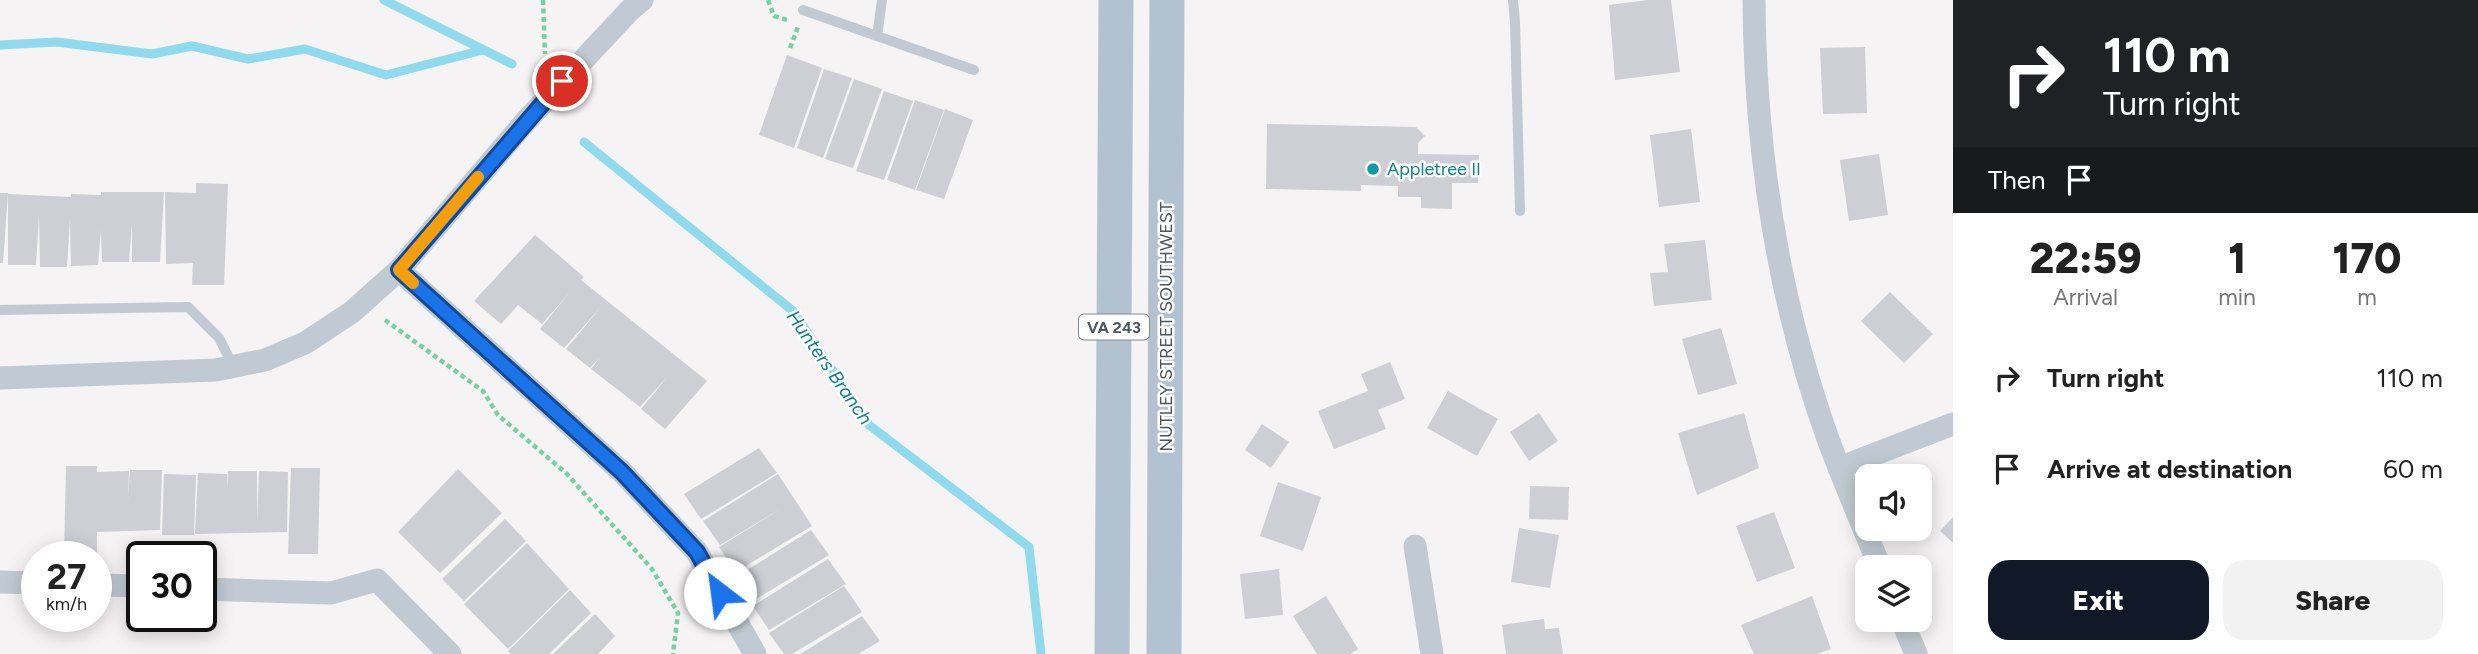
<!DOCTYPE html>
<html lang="en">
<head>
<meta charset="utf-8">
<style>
  :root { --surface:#fff; --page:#f2f2f2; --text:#222; --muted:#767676; --accent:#111827 }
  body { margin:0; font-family:Figtree,sans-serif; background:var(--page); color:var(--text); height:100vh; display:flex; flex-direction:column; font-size:26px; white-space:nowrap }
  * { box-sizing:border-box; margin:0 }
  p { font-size:23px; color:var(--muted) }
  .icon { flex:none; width:38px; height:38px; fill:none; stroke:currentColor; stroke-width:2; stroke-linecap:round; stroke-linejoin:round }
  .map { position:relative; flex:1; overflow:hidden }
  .sheet { display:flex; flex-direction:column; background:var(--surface); width:525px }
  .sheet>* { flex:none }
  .guide { background:#202124; color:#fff; overflow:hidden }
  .buttons { position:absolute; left:1855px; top:464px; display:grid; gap:14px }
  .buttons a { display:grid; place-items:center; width:77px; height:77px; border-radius:14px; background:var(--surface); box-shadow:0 4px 18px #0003; font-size:35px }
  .speed { position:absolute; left:21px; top:541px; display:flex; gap:14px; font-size:35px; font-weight:700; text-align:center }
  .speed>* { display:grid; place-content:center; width:91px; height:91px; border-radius:50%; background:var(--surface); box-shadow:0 4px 18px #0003; line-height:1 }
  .speed small { font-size:18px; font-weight:400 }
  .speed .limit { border:4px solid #111; border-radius:10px; background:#fff; color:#111 }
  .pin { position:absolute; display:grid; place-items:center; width:60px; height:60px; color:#fff; margin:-30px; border:4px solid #fff; border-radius:50%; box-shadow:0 2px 7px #0007 }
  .me { position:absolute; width:77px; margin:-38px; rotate:330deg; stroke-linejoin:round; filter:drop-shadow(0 0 5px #0008) }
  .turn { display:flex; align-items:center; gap:24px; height:147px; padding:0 35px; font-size:32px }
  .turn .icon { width:91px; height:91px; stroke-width:2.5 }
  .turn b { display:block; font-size:49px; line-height:60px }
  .then { display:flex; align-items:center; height:66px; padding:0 35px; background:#0003; gap:14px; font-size:26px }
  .eta { display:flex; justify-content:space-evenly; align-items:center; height:119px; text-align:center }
  .eta b { font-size:42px; font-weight:800; line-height:49px }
  .button { display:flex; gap:14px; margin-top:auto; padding:14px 35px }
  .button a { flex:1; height:80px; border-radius:21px; background:var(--accent); color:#fff; font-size:28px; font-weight:800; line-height:80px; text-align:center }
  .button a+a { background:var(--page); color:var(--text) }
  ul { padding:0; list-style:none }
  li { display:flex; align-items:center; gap:21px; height:91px; padding:0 35px }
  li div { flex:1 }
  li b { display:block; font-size:26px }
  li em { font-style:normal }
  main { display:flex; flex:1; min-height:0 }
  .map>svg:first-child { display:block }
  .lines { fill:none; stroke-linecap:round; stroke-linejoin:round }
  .stream { stroke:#90daee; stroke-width:9 }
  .building { fill:#cdcfd5 }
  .path { stroke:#7ad0a6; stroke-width:4.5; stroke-dasharray:5 3.5; stroke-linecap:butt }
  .service { stroke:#c1cad2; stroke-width:10 }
  .minor { stroke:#c1cad2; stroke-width:23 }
  .primary { stroke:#b3c2d1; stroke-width:35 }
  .route-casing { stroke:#114b97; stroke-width:18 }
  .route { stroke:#1a73e8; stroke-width:12 }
  .slow { stroke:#f59e0b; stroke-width:12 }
  .culture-dot { fill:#0f9aa8; stroke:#fff; stroke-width:2.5 }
  .labels { text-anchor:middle; stroke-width:5; stroke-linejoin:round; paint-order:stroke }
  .shield { fill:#fff; stroke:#808990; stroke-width:2 }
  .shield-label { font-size:16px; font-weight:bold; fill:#4a5661 }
  .culture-label { font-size:18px; fill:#0d838f; stroke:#fff; text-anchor:start }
  .street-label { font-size:18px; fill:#4a5661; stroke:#fff }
  .water-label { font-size:19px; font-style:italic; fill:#0c7c9b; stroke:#fff }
</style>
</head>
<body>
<main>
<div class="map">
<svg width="1953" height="654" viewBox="0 0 1953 654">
  <rect width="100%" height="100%" fill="#f5f3f3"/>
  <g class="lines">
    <path class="stream" d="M384 0 512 64
      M0 45 57 42 152 54 192 46 248 59 305 49 386 75 483 50
      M584 142 793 311 869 425 1029 547 1041 654"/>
  </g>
  <path class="building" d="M1648 0H1671L1680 72 1615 80 1609 5Z
    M1865 47 1867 113 1823 114 1820 48Z
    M787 55 822 68 794 148 759 135Z
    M824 69 852 78 823 158 797 148Z
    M854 79 882 89 853 168 825 159Z
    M884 91 913 101 884 180 856 171Z
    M915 100 944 110 915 190 887 180Z
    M945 109 973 120 944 199 916 190Z
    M1267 124 1416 127 1425 136 1418 143V154L1479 155 1478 183H1452V209L1421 208V197H1398V186L1361 185V191L1266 189Z
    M1691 129 1700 202 1659 207 1650 135Z
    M1879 154 1888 215 1849 221 1840 160Z
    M196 183 228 184 224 285H192L193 263 166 264 165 192 196 193Z
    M101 192H164L160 262H132V222L129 262H102L101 230 98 265 71 266 70 219 67 267H40L39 216 36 265H8V194L71 197V194L101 195Z
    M0 193H8L3 263H0Z
    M535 235 584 277 581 280 707 381 665 429 641 409 668 376 640 407 591 369 600 357 590 368 566 349 601 307 564 348 540 329 570 292 542 324 518 305 501 324 474 301Z
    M1705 240 1712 300 1654 306 1650 273 1668 272 1664 244Z
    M1890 292 1933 334 1904 363 1861 321Z
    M1721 328 1737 384 1698 395 1682 339Z
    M1390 362 1405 399 1378 410 1386 429 1334 449 1318 411 1368 391 1361 374Z
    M1448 391 1498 419 1477 456 1427 428Z
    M1539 413 1558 441 1529 461 1510 432Z
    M1744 413 1759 468 1697 495 1678 433Z
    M1262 424 1289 442 1271 468 1245 450Z
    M759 448 777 473 701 519 684 494Z
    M66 466H97V472L129 471 128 500 130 470H162L160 530 97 532V553L64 554Z
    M291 468H320L318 554H288Z
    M458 469 502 513 440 573 398 532Z
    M228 471H257V523L259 471 288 472 287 532 195 534 198 473 227 474V489Z
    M164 474 196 475 194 535H162Z
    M778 474 812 526 736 572 719 547 782 508 720 545 703 521Z
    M1278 482 1321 497 1303 551 1260 536Z
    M1530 486 1569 487 1568 520 1529 519Z
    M1774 512 1795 568 1757 582 1736 526Z
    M1953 517V543L1940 531Z
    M505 519 526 541 464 601 442 579Z
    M1519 528 1559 535 1550 588 1511 582Z
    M811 530 829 555 753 601 736 577Z
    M527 543 569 589 508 649 464 604Z
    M828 559 846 584 769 630 753 606Z
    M1279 569 1283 615 1245 619 1240 574Z
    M844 586 862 612 792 654H784L769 633Z
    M570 590 591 613 549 654H511L508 651Z
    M1326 596 1358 649 1350 654H1317L1293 616Z
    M1812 596 1831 649 1817 654H1754L1741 625Z
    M595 614 615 636 598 654H553Z
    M862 616 880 641 858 654H800Z
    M1544 619 1545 629 1559 628 1563 654H1506L1502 625Z"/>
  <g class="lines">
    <path class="path" d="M543 0 545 54
      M768 0 774 16 787 20
      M790 48 798 27
      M385 320 483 391 498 415 566 473 652 569 678 613 673 654"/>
    <path class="service" d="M882 0 877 36 974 70
      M1513 0 1515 22 1520 211
      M803 10 877 36
      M0 310 188 307 219 338 233 366"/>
    <path class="minor" d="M1754 0C1755 148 1778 299 1828 439 1844 482 1862 524 1880 567
      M399 270 622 472 697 552 755 654
      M0 378 216 370 265 360 305 343 352 312 399 270 526 121 630 10 642 0
      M1839 468 1953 424
      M1415 546 1432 654
      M0 582 37 583
      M96 585 142 586
      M201 589 331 593 377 580 450 654
      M1902 620 1916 654"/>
    <path class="primary" d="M1112 654 1116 0
      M1164 654 1167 0"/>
  </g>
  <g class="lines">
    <defs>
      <path id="route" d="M562 81 399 270 622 472 697 552 720 593"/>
    </defs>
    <use href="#route" class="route-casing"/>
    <use href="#route" class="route"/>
    <path class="slow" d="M413 283 399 270 478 177"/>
  </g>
  <circle class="culture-dot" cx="1373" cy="169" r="7"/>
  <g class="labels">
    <rect class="shield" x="1079" y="314.5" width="70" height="25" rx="5"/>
    <g class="shield-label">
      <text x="1114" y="333">VA 243</text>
    </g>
    <g class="culture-label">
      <text x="1387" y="175">Appletree II</text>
    </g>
    <g class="street-label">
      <text transform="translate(1166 327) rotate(-90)" y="6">NUTLEY STREET SOUTHWEST</text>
    </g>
    <g class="water-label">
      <text transform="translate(830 367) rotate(55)" y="7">Hunters Branch</text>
    </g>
  </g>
</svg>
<div class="buttons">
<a><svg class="icon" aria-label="sound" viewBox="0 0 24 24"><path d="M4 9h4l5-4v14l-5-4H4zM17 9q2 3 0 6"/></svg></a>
<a><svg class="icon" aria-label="layers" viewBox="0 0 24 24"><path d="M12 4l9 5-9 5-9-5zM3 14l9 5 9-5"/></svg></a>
</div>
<div class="speed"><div>27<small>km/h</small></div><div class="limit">30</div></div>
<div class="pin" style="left:562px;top:81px;background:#d93025"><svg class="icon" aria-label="arrive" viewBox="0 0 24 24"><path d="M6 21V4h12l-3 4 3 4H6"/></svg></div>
<svg class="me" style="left:720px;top:593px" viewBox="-20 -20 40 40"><circle r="19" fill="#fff"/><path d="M0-13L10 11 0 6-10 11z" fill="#1a73e8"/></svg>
</div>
<section class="sheet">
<div class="guide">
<div class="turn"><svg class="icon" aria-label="right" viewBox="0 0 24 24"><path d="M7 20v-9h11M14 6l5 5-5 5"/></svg><div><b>110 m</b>Turn right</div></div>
<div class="then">Then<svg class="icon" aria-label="arrive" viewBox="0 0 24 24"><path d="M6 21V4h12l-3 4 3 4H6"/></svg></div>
</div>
<div class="eta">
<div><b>22:59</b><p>Arrival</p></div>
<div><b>1</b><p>min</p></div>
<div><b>170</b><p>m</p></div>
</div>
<ul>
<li><svg class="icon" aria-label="right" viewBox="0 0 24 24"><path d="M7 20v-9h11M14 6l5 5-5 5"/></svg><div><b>Turn right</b></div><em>110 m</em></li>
<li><svg class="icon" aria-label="arrive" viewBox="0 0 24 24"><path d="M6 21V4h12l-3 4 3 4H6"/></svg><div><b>Arrive at destination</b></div><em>60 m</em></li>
</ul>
<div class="button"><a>Exit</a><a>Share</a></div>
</section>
</main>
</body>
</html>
